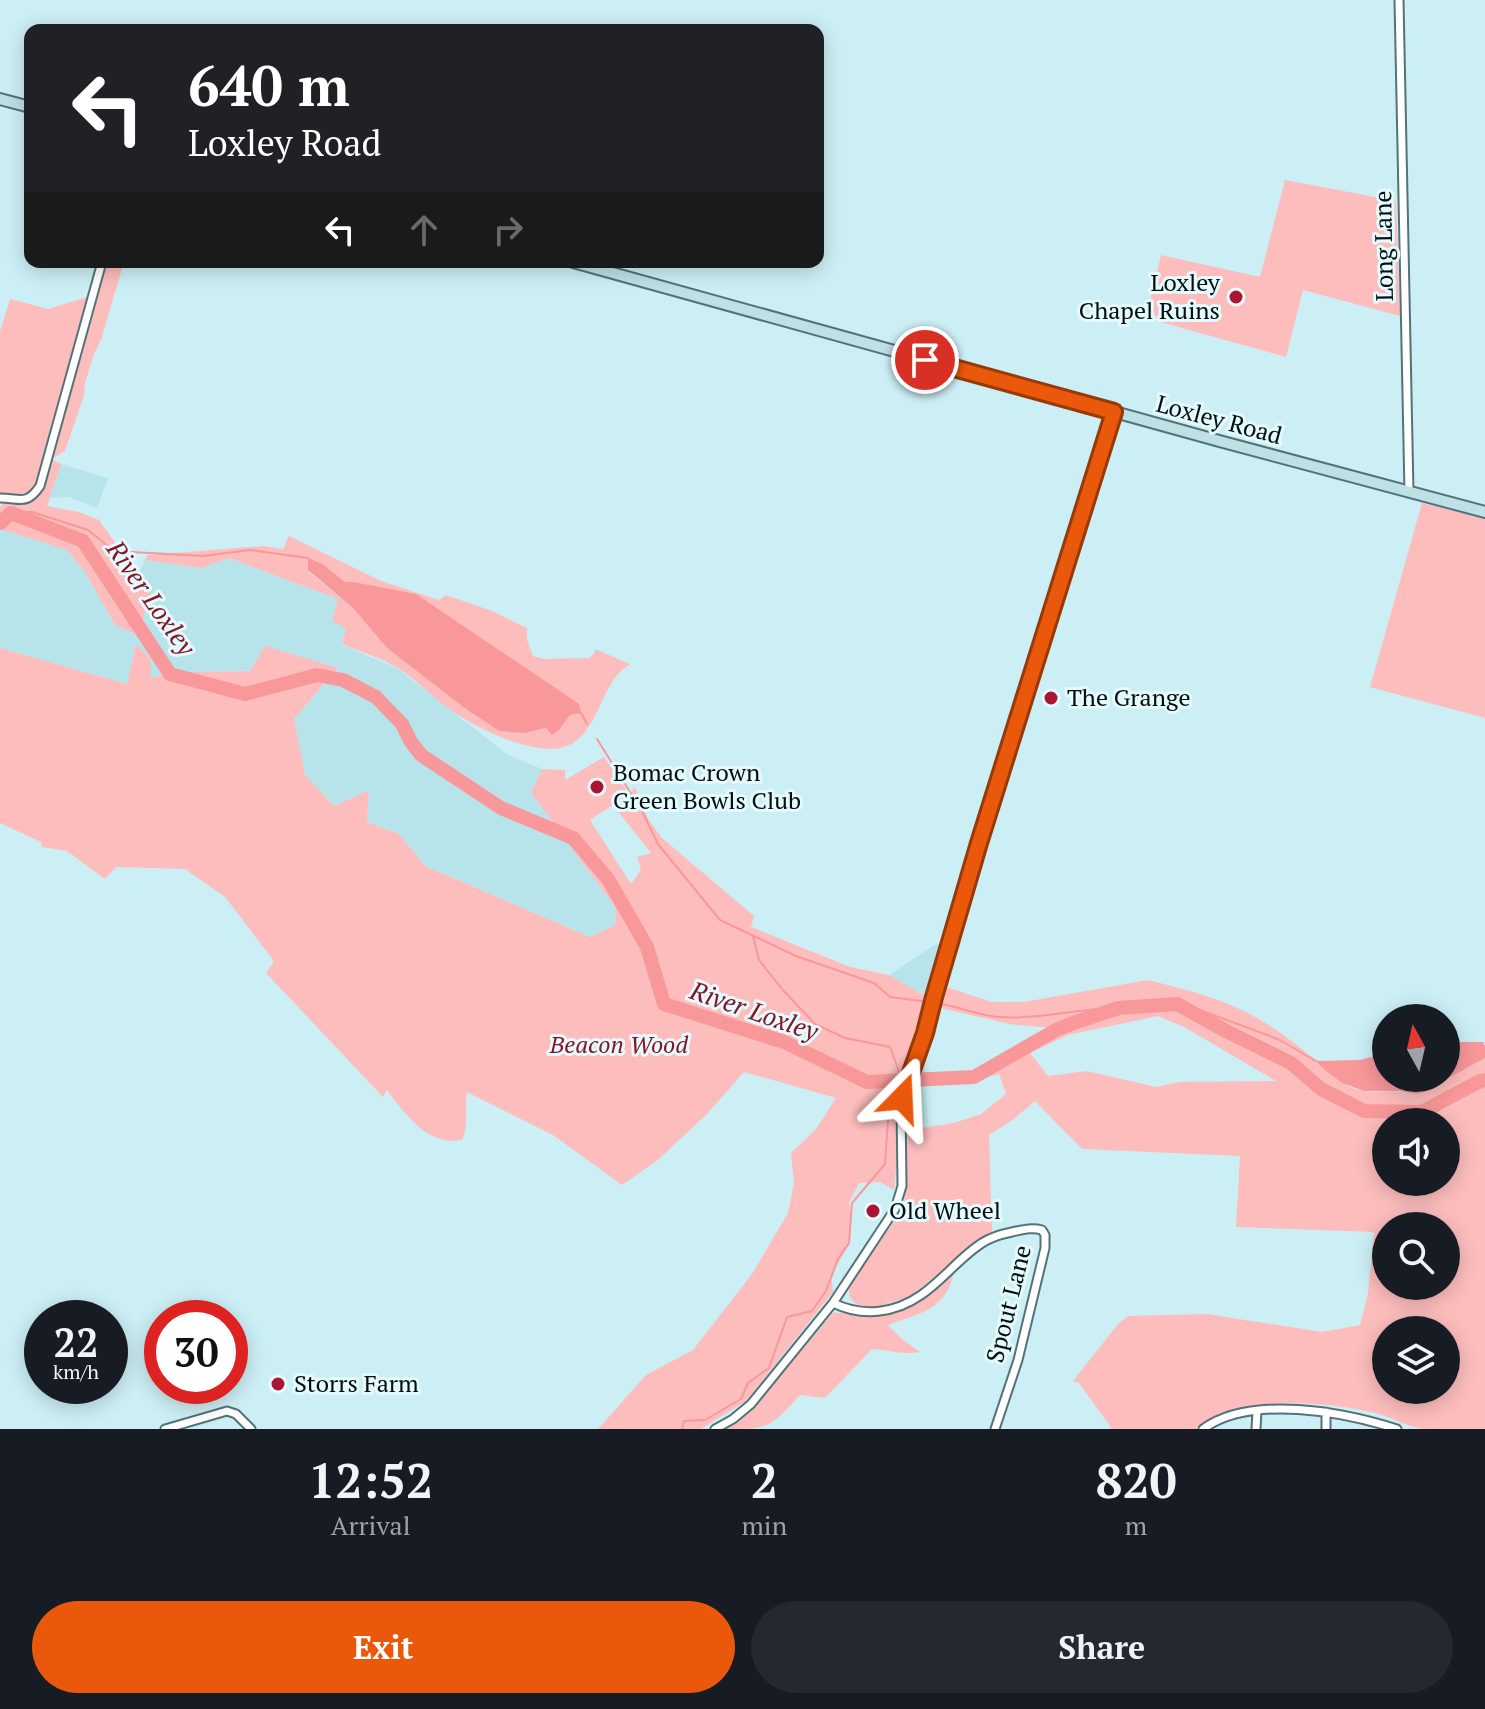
<!DOCTYPE html>
<html lang="en">
<head>
<meta charset="utf-8">
<style>
  :root { --surface:#171b24; --page:#242831; --text:#f1f3f6; --muted:#9ea1a6; --accent:#ea580c }
  body { margin:0; font-family:"PT Serif",serif; background:var(--page); color:var(--text); height:100vh; display:flex; flex-direction:column; font-size:30px; white-space:nowrap }
  * { box-sizing:border-box; margin:0 }
  p { font-size:26px; color:var(--muted) }
  .icon { flex:none; width:44px; height:44px; fill:none; stroke:currentColor; stroke-width:2; stroke-linecap:round; stroke-linejoin:round }
  .map { position:relative; height:1429px; overflow:hidden }
  .panel { display:flex; flex-direction:column; background:var(--surface); flex:1 }
  .panel>* { flex:none }
  .banner { position:absolute; left:24px; top:24px; width:800px; height:244px; border-radius:16px; box-shadow:0 4px 20px #0003; background:#202124; color:#fff; overflow:hidden }
  .needle { width:52px; rotate:352deg }
  .tools { position:absolute; left:1372px; top:1004px; display:grid; gap:16px }
  .tools a { display:grid; place-items:center; width:88px; height:88px; border-radius:50%; background:var(--surface); box-shadow:0 4px 20px #0003; font-size:40px }
  .speed { position:absolute; left:24px; top:1300px; display:flex; gap:16px; font-size:40px; font-weight:700; text-align:center }
  .speed>* { display:grid; place-content:center; width:104px; height:104px; border-radius:50%; background:var(--surface); box-shadow:0 4px 20px #0003; line-height:1 }
  .speed small { font-size:20px; font-weight:400 }
  .speed .limit { border:12px solid #d22; background:#fff; color:#111 }
  .pin { position:absolute; display:grid; place-items:center; width:68px; height:68px; color:#fff; margin:-34px; border:4px solid #fff; border-radius:50%; box-shadow:0 2px 8px #0007 }
  .me { position:absolute; width:88px; margin:-44px; rotate:21deg; stroke-linejoin:round; filter:drop-shadow(0 0 6px #0008) }
  .turn { display:flex; align-items:center; gap:28px; height:168px; padding:0 32px; font-size:36px }
  .turn .icon { width:104px; height:104px; stroke-width:2.5 }
  .turn b { display:block; font-size:56px; line-height:68px }
  .lanes { display:flex; align-items:center; height:76px; padding:0 32px; background:#0003; justify-content:center; gap:40px; direction:ltr }
  .lanes .off { opacity:.35 }
  .eta { display:flex; justify-content:space-evenly; align-items:center; height:136px; text-align:center }
  .eta b { font-size:48px; font-weight:700; line-height:56px }
  .cta { display:flex; gap:16px; margin-top:auto; padding:16px 32px }
  .cta a { flex:1; height:92px; border-radius:48px; background:var(--accent); color:#fff; font-size:32px; font-weight:700; line-height:92px; text-align:center }
  .cta a+a { background:var(--page); color:var(--text) }
  .map>svg:first-child { display:block }
  .built { fill:#b7e4eb }
  .green { fill:#fdbdbd; fill-rule:evenodd }
  .water { fill:#f8989a }
  .lines { fill:none; stroke-linecap:round; stroke-linejoin:round }
  .stream { stroke:#f8989a; stroke-width:2 }
  .river { stroke:#f8989a; stroke-width:14 }
  .street-casing { stroke:#537378; stroke-width:11 }
  .secondary-casing { stroke:#537378; stroke-width:14 }
  .street { stroke:#fff; stroke-width:7 }
  .secondary { stroke:#bee1e6; stroke-width:10 }
  .route-casing { stroke:#983908; stroke-width:20 }
  .route { stroke:#ea580c; stroke-width:14 }
  .poi-dot { fill:#ab1531; stroke:#e5fafd; stroke-width:3 }
  .labels { text-anchor:middle; stroke-width:6; stroke-linejoin:round; paint-order:stroke }
  .street-label { font-size:24px; fill:#030e10; stroke:#e5fafd }
  .poi-label { font-size:24px; fill:#030e10; stroke:#e5fafd; text-anchor:start }
  .park-label { font-size:24px; font-style:italic; fill:#841426; stroke:#e5fafd }
  .water-label { font-size:26px; font-style:italic; fill:#851627; stroke:#e5fafd }
</style>
</head>
<body>
<div class="map">
<svg width="1485" height="1429" viewBox="0 0 1485 1429">
  <rect width="100%" height="100%" fill="#cceff5"/>
  <path class="built" d="M61 464 108 478 97 508 69 497 50 498Z
    M0 529 67 550 85 572 115 625 151 593 138 575 145 560 201 568 229 558 338 599 346 628 342 645 397 668 508 755 542 769 531 793 616 908 615 925 590 937 425 866 399 834 367 822 369 790 334 806 305 775 294 719 338 669 176 672 150 678 137 644 127 684 0 648Z
    M936 944 942 946 927 997 889 975Z"/>
  <path class="green" d="M1285 180 1396 201 1400 316 1303 290 1286 357 1160 322 1149 306 1161 255 1260 277Z
    M106 262H124L101 340 94 354 85 383 84 395 65 451 51 459 61 464 47 506 79 512 99 520 151 593 138 635 115 625 85 572 67 550 0 529V508L4 502 0 500V331L10 299 48 309 87 297 43 456 50 460Z
    M1422 503 1485 519V718L1370 687Z
    M289 536 381 581 439 600 446 595 492 611 527 628V640L533 656 544 659 589 658 595 653V649L630 664C601 681 601 725 573 743 543 762 478 729 452 711 433 698 418 681 399 669 382 658 360 652 342 644L346 628 332 621 338 599 229 558 201 568 145 560 148 555 263 546 283 549ZM324 565 345 582 570 715 559 730 547 728 525 733 386 647 353 608 308 571Z
    M136 644 151 659 150 678 176 672 250 671 265 646 338 668 294 719 305 775 334 806 369 790 367 822 399 834 425 866 590 937 615 925 616 908 531 793 542 769 565 770V780L604 757 629 794 635 787 648 819 662 838 754 916 751 927 850 967 889 975 927 997 919 1036 899 1076 895 1102 897 1160 894 1190 880 1182 859 1183 849 1203 852 1215 850 1242 831 1277 833 1292 746 1401 701 1429H598L646 1375 693 1350 752 1274 788 1213 794 1183 791 1153 816 1129 836 1098 744 1072 707 1114 659 1159 622 1185 553 1135 467 1092C464 1106 469 1128 462 1140 427 1146 405 1114 387 1090L383 1097 266 973 274 961 225 897 185 869 116 867 105 879 67 851 42 847 41 842 0 823V648L127 684ZM613 805 651 853 637 857 641 870 631 884 590 820Z
    M1148 980C1188 990 1228 1000 1264 1022 1281 1032 1298 1046 1313 1058 1330 1072 1342 1087 1364 1091 1376 1093 1389 1090 1401 1092 1415 1093 1425 1095 1436 1085L1485 1058V1429C1465 1429 1443 1429 1423 1429 1409 1427 1395 1419 1382 1415 1334 1401 1235 1393 1196 1429H1112L1079 1383 1073 1381 1118 1324 1128 1316 1207 1314 1322 1332 1360 1325 1368 1293 1374 1232 1236 1227 1240 1156 1082 1149 1035 1101 1014 1119 989 1135 992 1232 973 1244 947 1268 908 1297 873 1308 856 1304 850 1298 848 1286 904 1208 908 1130 954 1123 981 1114 1006 1094 999 1074 983 1078 914 1086 917 1073 975 1071 1050 1028 1009 1024 941 1008 946 987 992 1002H1024ZM1158 1016 1186 1028 1276 1081 1179 1082 1156 1087 1087 1071 1048 1076 1030 1053 1068 1035ZM1386 1122H1446V1182H1386ZM1386 1226H1446V1286H1386ZM1386 1330H1446V1390H1386Z
    M954 1271C947 1310 920 1313 888 1325L902 1339 920 1352C899 1355 892 1350 872 1349L825 1398 800 1395C769 1429 769 1429 722 1429L750 1411 833 1313C843 1312 854 1316 865 1316 902 1318 928 1293 954 1271Z"/>
  <path class="water" d="M308 558 324 565 345 582H353L416 594 579 704 581 713 570 715 559 730 552 735 546 728 525 733 499 731 462 706 386 647 353 608 308 570Z
    M1446 1042H1483L1485 1046V1058L1436 1085 1431 1090 1417 1094 1399 1091H1364L1342 1083 1325 1070 1316 1061 1360 1060 1386 1053V1078H1446Z"/>
  <g class="lines">
    <path class="stream" d="M11 513 32 512 88 530 114 551 203 556 250 550 308 558
      M581 713 587 724
      M597 739 643 813 658 844 720 920 796 956 874 983 890 997 929 1002
      M753 936 759 960 782 989 815 1024 845 1038 890 1047 902 1080
      M936 1003C957 1006 977 1015 998 1017 1039 1020 1079 1008 1119 1008
      M1190 1011 1197 1009 1278 1039 1316 1061
      M682 1429 684 1421 705 1420 741 1399 748 1383 769 1368 787 1317 812 1311 826 1291 838 1259 849 1243 852 1203 885 1164 889 1106"/>
    <path class="river" d="M0 523 11 513 83 541 170 674 245 694 317 675 343 680 376 697 402 724 411 742 421 755 501 808 573 838 608 879 647 947 664 1004 784 1042 867 1082 974 1077 1056 1030 1076 1022 1119 1008 1177 1004 1226 1031 1291 1063 1321 1089 1364 1111 1422 1112 1480 1081 1485 1080"/>
    <defs>
      <path id="street" d="M1399 0 1409 492
        M0 498C21 498 26 506 40 486L102 262
        M833 1303C862 1317 894 1314 921 1295 943 1280 960 1257 982 1243 991 1237 1002 1234 1012 1232 1022 1230 1031 1227 1042 1230L1045 1235V1248L1018 1360 995 1429
        M165 1429 227 1411 236 1414 251 1429
        M715 1429 733 1419 751 1404 833 1303 895 1209 902 1186 901 1103 904 1088 917 1058 925 1033 936 990 979 843 1114 412
        M1203 1429C1251 1394 1344 1412 1397 1429
        M1256 1429 1257 1411
        M1326 1429V1412"/>
      <path id="secondary" d="M0 99 30 107
        M573 262 1223 442 1485 512"/>
    </defs>
    <use href="#street" class="street-casing"/>
    <use href="#secondary" class="secondary-casing"/>
    <use href="#street" class="street"/>
    <use href="#secondary" class="secondary"/>
  </g>
  <g class="lines">
    <defs>
      <path id="route" d="M902 1098 925 1033 934 997 979 843 1114 412 925 360"/>
    </defs>
    <use href="#route" class="route-casing"/>
    <use href="#route" class="route"/>
  </g>
  <g class="poi-dot">
    <circle cx="1236" cy="297" r="8"/>
    <circle cx="1051" cy="698" r="8"/>
    <circle cx="597" cy="787" r="8"/>
    <circle cx="873" cy="1211" r="8"/>
    <circle cx="278" cy="1384" r="8"/>
  </g>
  <g class="labels">
    <g class="street-label">
      <text transform="translate(1384 246) rotate(-91)" y="8">Long Lane</text>
      <text transform="translate(1219 420) rotate(15)" y="8">Loxley Road</text>
      <text transform="translate(1009 1304) rotate(-76)" y="8">Spout Lane</text>
    </g>
    <g class="poi-label">
      <text x="1220" y="291" text-anchor="end">Loxley<tspan x="1220" dy="28">Chapel Ruins</tspan></text>
      <text x="1067" y="706">The Grange</text>
      <text x="613" y="781">Bomac Crown<tspan x="613" dy="28">Green Bowls Club</tspan></text>
      <text x="889" y="1219">Old Wheel</text>
      <text x="294" y="1392">Storrs Farm</text>
    </g>
    <g class="park-label">
      <text x="619" y="1053">Beacon Wood</text>
    </g>
    <g class="water-label">
      <text transform="translate(151 598) rotate(55)" y="9">River Loxley</text>
      <text transform="translate(754 1011) rotate(19)" y="9">River Loxley</text>
    </g>
  </g>
</svg>
<div class="tools">
<a><svg class="needle" viewBox="-14 -14 28 28"><path d="M0-13l5 13h-10z" fill="#e53935"/><path d="M0 13l5-13h-10z" fill="#9ea1a6"/></svg></a>
<a><svg class="icon" aria-label="sound" viewBox="0 0 24 24"><path d="M4 9h4l5-4v14l-5-4H4zM17 9q2 3 0 6"/></svg></a>
<a><svg class="icon" aria-label="search" viewBox="0 0 24 24"><circle cx="10" cy="10" r="6"/><path d="M15 15l6 6"/></svg></a>
<a><svg class="icon" aria-label="layers" viewBox="0 0 24 24"><path d="M12 4l9 5-9 5-9-5zM3 14l9 5 9-5"/></svg></a>
</div>
<div class="speed"><div>22<small>km/h</small></div><div class="limit">30</div></div>
<div class="pin" style="left:925px;top:360px;background:#d93025"><svg class="icon" aria-label="arrive" viewBox="0 0 24 24"><path d="M6 21V4h12l-3 4 3 4H6"/></svg></div>
<svg class="me" style="left:902px;top:1098px" viewBox="-20 -20 40 40"><path d="M0-17L14 15 0 8-14 15z" fill="#ea580c" stroke="#fff" stroke-width="4"/></svg>
<div class="banner">
<div class="turn"><svg class="icon" aria-label="left" viewBox="0 0 24 24"><path d="M17 20v-9H6M10 6l-5 5 5 5"/></svg><div><b>640 m</b>Loxley Road</div></div>
<div class="lanes"><svg class="icon" aria-label="left" viewBox="0 0 24 24"><path d="M17 20v-9H6M10 6l-5 5 5 5"/></svg><svg class="icon off" aria-label="ahead" viewBox="0 0 24 24"><path d="M12 20V5M6 11l6-6 6 6"/></svg><svg class="icon off" aria-label="right" viewBox="0 0 24 24"><path d="M7 20v-9h11M14 6l5 5-5 5"/></svg></div>
</div>
</div>
<section class="panel">
<div class="eta">
<div><b>12:52</b><p>Arrival</p></div>
<div><b>2</b><p>min</p></div>
<div><b>820</b><p>m</p></div>
</div>
<div class="cta"><a>Exit</a><a>Share</a></div>
</section>
</body>
</html>
